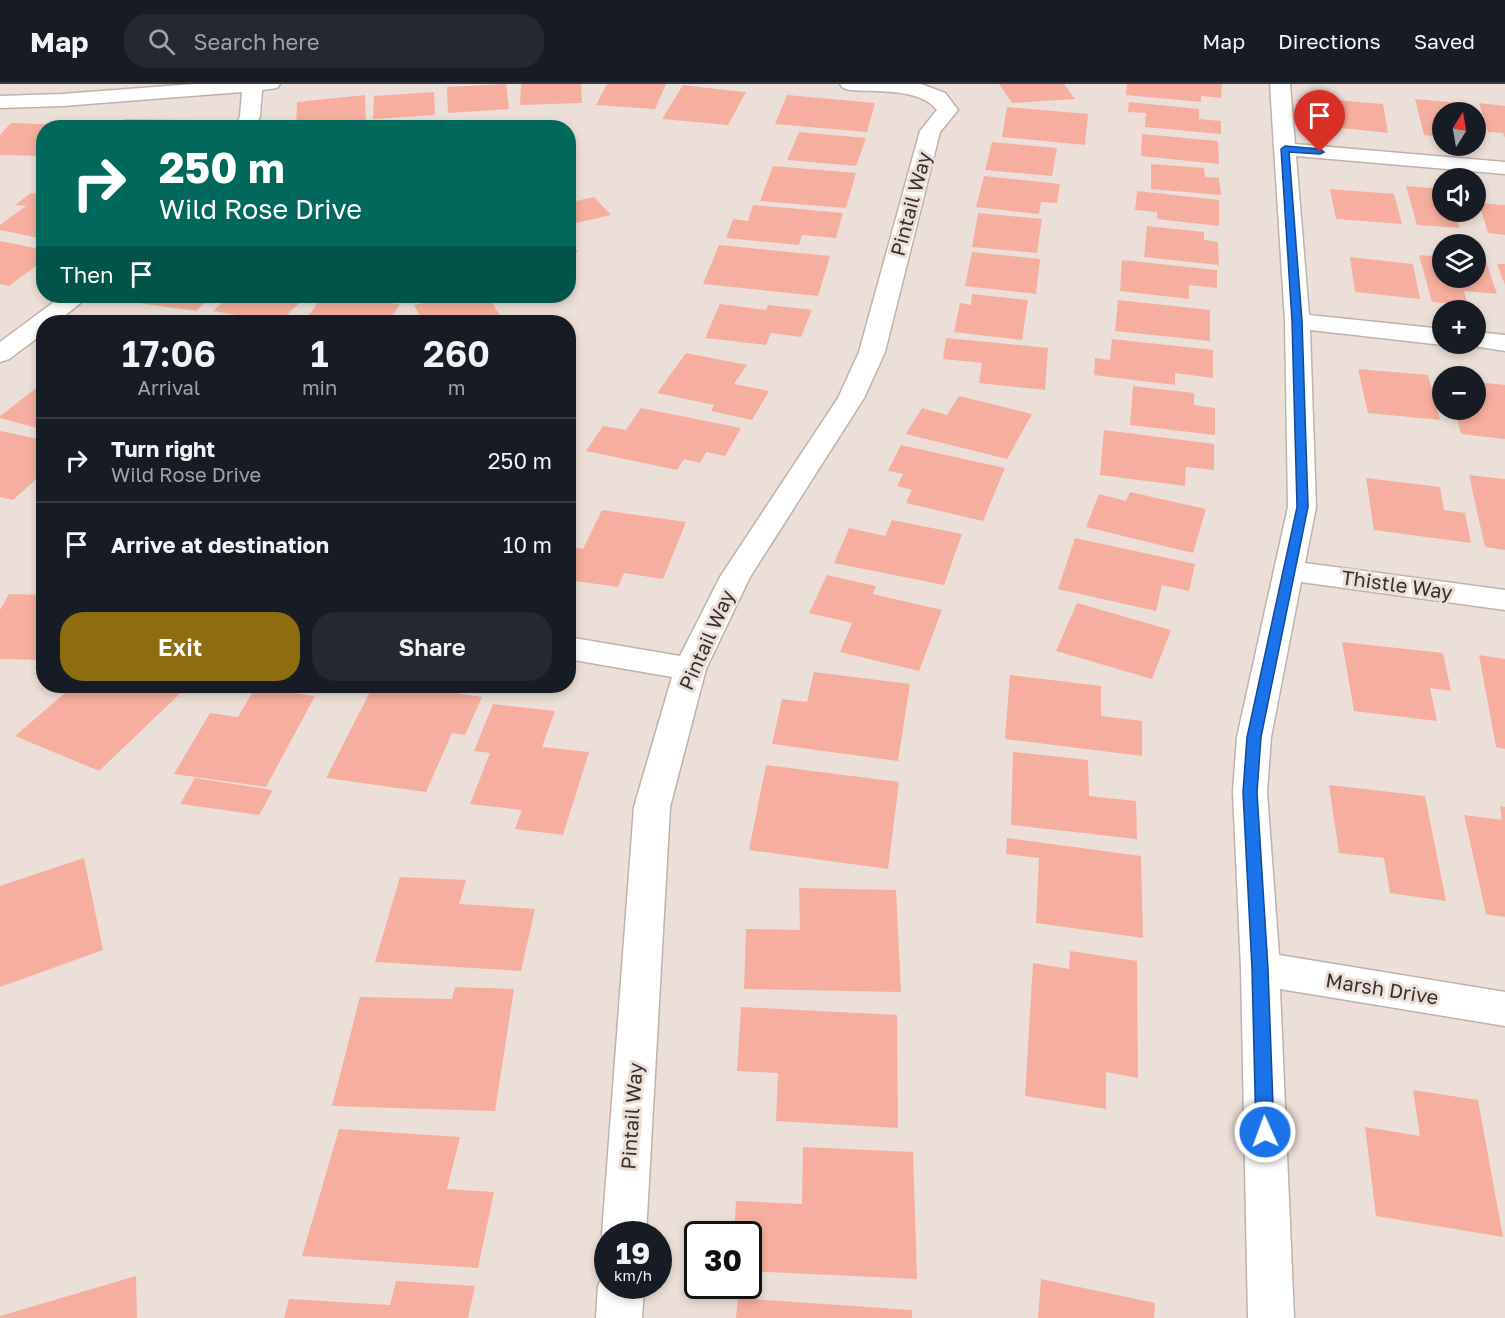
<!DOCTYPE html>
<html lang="en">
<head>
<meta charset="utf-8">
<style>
  :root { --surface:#171b24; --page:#242831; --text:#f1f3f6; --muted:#9ea1a6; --line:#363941; --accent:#8e6d11 }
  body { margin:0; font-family:"Golos Text",sans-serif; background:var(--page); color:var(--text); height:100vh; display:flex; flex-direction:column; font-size:22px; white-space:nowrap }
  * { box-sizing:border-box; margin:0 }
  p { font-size:20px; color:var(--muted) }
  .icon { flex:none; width:33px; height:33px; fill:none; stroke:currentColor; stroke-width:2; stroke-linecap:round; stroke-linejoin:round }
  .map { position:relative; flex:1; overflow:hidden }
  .sheet { position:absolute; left:36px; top:231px; width:540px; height:378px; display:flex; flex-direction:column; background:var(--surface); border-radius:24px; box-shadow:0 3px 9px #0003 }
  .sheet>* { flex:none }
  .guide { position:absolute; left:36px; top:36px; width:540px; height:183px; border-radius:24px; box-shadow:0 3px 9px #0003; background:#00695c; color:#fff; overflow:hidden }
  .needle { width:39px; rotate:11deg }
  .buttons { position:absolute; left:1432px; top:18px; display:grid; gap:12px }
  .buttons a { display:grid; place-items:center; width:54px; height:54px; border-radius:50%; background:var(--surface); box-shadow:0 3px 9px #0003; font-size:30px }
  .speed { position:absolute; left:594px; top:1137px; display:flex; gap:12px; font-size:30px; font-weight:700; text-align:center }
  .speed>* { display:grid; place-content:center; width:78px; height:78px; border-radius:50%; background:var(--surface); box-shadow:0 3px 9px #0003; line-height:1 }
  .speed small { font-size:15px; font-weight:400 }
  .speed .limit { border:3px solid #111; border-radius:9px; background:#fff; color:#111 }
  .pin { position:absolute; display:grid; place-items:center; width:51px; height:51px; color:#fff; margin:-62px -26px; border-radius:50% 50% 50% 0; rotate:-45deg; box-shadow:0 0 6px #0007 }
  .pin .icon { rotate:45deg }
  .me { position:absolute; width:66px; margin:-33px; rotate:358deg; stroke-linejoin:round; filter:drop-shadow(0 0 4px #0008) }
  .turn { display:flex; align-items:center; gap:21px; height:126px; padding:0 24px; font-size:27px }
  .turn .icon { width:78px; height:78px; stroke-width:2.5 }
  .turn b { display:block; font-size:42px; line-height:51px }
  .then { display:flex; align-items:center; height:57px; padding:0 24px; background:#0003; gap:12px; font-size:22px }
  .eta { display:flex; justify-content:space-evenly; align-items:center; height:102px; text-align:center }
  .eta b { font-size:36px; font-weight:600; line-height:42px }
  .button { display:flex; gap:12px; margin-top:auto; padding:12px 24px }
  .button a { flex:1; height:69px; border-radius:24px; background:var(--accent); color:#fff; font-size:24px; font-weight:600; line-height:69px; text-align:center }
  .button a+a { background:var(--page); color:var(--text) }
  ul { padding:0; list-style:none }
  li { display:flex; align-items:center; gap:18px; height:84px; padding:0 24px; border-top:2px solid var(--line) }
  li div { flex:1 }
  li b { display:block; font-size:22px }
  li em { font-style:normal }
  header { display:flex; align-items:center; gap:36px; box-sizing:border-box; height:84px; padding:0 30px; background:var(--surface); border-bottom:2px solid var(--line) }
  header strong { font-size:28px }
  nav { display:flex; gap:33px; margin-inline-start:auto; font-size:21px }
  .search { width:420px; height:54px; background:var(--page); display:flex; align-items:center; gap:15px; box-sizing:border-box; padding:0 21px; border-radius:24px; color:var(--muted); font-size:22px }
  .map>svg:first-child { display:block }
  .building { fill:#f6af9e }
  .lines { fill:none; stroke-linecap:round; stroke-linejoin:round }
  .minor-casing { stroke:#beb2ab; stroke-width:3 }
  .minor { fill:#fff; fill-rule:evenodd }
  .route { fill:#1a73e8; stroke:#114b97; stroke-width:1.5 }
  .labels { text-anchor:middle; stroke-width:6; stroke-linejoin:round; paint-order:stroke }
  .street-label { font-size:20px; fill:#37322f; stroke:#ecdfd7 }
</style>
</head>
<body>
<header>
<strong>Map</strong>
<div class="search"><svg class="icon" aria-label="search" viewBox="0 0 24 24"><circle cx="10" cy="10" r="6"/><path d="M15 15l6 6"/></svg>Search here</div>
<nav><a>Map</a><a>Directions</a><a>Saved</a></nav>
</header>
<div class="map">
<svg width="1505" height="1234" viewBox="0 0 1505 1234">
  <rect width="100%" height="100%" fill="#ecdfd7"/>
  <path class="building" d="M506 0 509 25 448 29 447 3Z
    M521 0H581L582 19 520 21Z
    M607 0H666L655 25 596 21Z
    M999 0H1064L1075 15 1012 19Z
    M1127 0H1222L1221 14 1201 12V18L1126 11Z
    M683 1 724 6 746 8 728 41 662 35Z
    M434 8 435 31 373 35 374 12Z
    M365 11 366 44H296L297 18Z
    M787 11 875 19 867 48 775 40Z
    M1324 15 1383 20 1388 49 1342 44 1341 36 1327 35Z
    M1415 15 1470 20 1472 28H1443V53L1424 51Z
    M1129 18 1199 25V35L1221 37V50L1145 43 1146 29 1128 28Z
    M1479 19 1505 22V54L1503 49 1488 48Z
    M1007 23 1088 30 1085 61 1002 53Z
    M125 35 191 36 186 44H120Z
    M11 39 71 41 69 44H44V72L0 71V51Z
    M799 48 866 54 856 82 787 76Z
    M1142 50 1218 57 1219 80 1141 72Z
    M992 58 1057 64 1052 92 985 86Z
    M1151 80 1204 84 1205 93 1219 94 1221 111 1151 105Z
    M773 82 856 89 846 124 760 117Z
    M984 92 1060 100 1057 119 1041 118 1039 130 976 123Z
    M1406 102 1443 105V128H1471L1474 135 1456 134 1460 144 1417 141Z
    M1330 105 1394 110 1402 140 1336 135Z
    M1137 107 1219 116V142L1157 135V128L1135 126Z
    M31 109 44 111V155L0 146V141L26 122 15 121Z
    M568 109 576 117 594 113 611 131 568 141Z
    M1479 119 1505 121V151L1488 149Z
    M753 121 843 129 836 154 802 151 799 161 726 154 733 135 748 137Z
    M978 129 1042 135 1037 169 972 163Z
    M1147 142 1204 148V156L1218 158 1219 181 1144 173Z
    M0 157 44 166V176L9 202 0 200Z
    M719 161 830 172 818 212 703 200Z
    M568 166H578L568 185Z
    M972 168 1040 175 1036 210 965 202Z
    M1419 171 1443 173V194H1476V176L1486 177 1497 210 1464 207 1468 221 1432 218Z
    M1350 173 1413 180 1420 215 1355 208Z
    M1122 176 1217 186V204L1189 201V215L1120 207Z
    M1497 180H1505V201Z
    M972 210 1028 216 1022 256 954 248 960 219 971 221Z
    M131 212H212L196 227 125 217Z
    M230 212H307L279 238 213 227Z
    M458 212H488L504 238H423L414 221Z
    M322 213 349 215 400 220 388 238H304Z
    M1118 216 1210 226V257L1115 247Z
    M720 220 766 226 768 221 812 226 801 253 771 249 766 261 705 254Z
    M946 254 1048 264 1045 306 979 299 982 279 943 275Z
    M1112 255 1213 266V294L1175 289V301L1094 291 1095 274 1110 276Z
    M686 269 747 281 734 300 769 307 752 336 711 327 714 321 657 309Z
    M1358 285 1428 291 1440 336 1368 329Z
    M44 298V346L0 334V332Z
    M1476 298 1505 301V355L1461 350 1455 326H1476Z
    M1133 302 1194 309V321L1215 324V351L1130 341Z
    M959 312 1032 330 1007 375 906 350 922 324 947 331Z
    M641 324 741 344 725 372 706 368 700 379 684 375 677 386 586 367 603 342 626 346Z
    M1104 346 1214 360V386L1186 383 1185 402 1100 391Z
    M0 347 44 356V388L13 416 0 413Z
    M901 361 1005 384 983 437 906 419 912 406 897 402 903 390 888 387Z
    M1469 391 1505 395V466L1485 463Z
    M1366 394 1440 403 1444 426 1465 429 1471 459 1374 446Z
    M1130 408 1206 425 1193 469 1086 443 1099 410 1126 417Z
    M602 426 686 438 663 495 624 489 618 503 568 496V471L572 463 583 465Z
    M892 436 962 450 944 501 834 479 849 444 885 452Z
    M1075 454 1195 480 1189 507 1162 501 1156 527 1058 505Z
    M827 491 876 502 873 510 942 526 919 587 840 568 852 539 809 529Z
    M9 510 44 511V576L0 575V526Z
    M1077 519 1171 546 1152 595 1056 567Z
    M1342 558 1443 569 1451 607 1430 604 1437 637 1354 627Z
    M1479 571 1505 575V665L1496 663Z
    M814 588 910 600 898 677 772 660 782 615 807 618Z
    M1010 591 1101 602V632L1142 637V672L1005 655Z
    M73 602H113L122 605 126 602H182L187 603 99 687 15 652Z
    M373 602H412L482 613 465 651 452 649 426 708 326 694Z
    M255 604 315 612 266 703 174 690 210 629 238 633Z
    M493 620 555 627 542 663 589 668 563 751 515 745 522 726 470 720 490 669 474 667Z
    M1013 668 1088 676 1089 712 1136 717 1137 755 1011 741Z
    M766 681 899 698 888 785 749 766Z
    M195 694 273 706 259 731 180 720Z
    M1329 701 1425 712 1446 817 1390 809 1384 774 1339 769Z
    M1500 722 1505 723V833L1486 830 1464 731 1502 736Z
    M1007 754 1141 772 1143 854 1036 839 1039 774 1006 770Z
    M84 774 103 866 0 903V802Z
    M400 793 466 796 459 820 535 825 521 887 375 878Z
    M799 804 896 806 901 908 744 905 746 845 800 846Z
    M1070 867 1137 877 1138 994 1106 988V1025L1025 1012 1033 879 1069 885Z
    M455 903 514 905 495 1027 332 1022 360 913 452 915Z
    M741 923 897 931 898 1044 776 1037 778 989 737 987Z
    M1413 1006 1478 1016 1503 1153 1376 1132 1365 1043 1420 1052Z
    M339 1045 460 1053 447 1105 494 1108 478 1184 302 1172Z
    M803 1063 913 1068 917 1195 748 1187V1150H734L736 1117 802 1120Z
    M136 1192 137 1234H0V1232Z
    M1041 1195 1155 1219 1154 1234H1038Z
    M396 1197 475 1202 468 1234H284L289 1215 390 1221Z
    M738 1214 912 1226V1234H736Z"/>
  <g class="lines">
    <defs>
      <path id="minor" d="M194 0H280L277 4 262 6 260 32 256 44H236L240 32 242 8 62 22 0 24V12L62 10Z
        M840 0H921L945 9 958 26 940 48 885 268 864 314 750 493 706 585 670 723 646 1150H608V1164L602 1150 634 723 672 593 568 575V553L680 572 720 493 838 314 859 268 920 47 937 26C921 4 876 8 850 6L843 4Z
        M1270 0H1290L1295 60 1505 78V90L1296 72 1309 231 1443 245V260H1447L1443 261 1310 246 1316 423 1305 479 1505 506V526L1301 498 1271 653 1267 708 1279 871 1505 908V942L1280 905 1294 1234H1248L1241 885 1233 708 1237 653 1288 423 1285 237Z
        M62 212H89L57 238H44V249L9 275 0 278V258Z
        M1476 248 1505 251V267L1467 261 1466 260H1476Z
        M608 1185V1202H644L642 1234H596L598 1202 605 1186Z"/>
    </defs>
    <use href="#minor" class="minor-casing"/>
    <use href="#minor" class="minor"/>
  </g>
  <path class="route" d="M1285 62 1320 65 1324 68 1320 70 1289 68 1302 237 1308 423 1261 653 1257 708 1268 885 1274 1048 1271 1053 1265 1056 1259 1053 1256 1048 1252 885 1243 708 1247 653 1297 423 1292 237 1281 65Z"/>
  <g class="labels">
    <g class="street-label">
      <text transform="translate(911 120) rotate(-75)" y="7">Pintail Way</text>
      <text transform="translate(1397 501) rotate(8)" y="7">Thistle Way</text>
      <text transform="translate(707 556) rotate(-66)" y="7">Pintail Way</text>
      <text transform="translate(1382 905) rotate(9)" y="7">Marsh Drive</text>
      <text transform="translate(632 1032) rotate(-86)" y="7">Pintail Way</text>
    </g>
  </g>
</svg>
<div class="buttons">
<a><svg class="needle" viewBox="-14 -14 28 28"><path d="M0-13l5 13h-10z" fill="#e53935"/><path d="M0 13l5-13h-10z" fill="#9ea1a6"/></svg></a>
<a><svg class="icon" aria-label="sound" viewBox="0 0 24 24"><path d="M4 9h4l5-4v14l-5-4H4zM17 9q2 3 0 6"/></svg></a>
<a><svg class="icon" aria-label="layers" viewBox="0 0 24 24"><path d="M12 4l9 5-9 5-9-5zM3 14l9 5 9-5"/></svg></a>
<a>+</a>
<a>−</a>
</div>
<div class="speed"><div>19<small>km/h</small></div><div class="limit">30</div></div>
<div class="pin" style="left:1320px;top:68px;background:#d93025"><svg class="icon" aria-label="arrive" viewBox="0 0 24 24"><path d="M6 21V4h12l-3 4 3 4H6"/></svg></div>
<svg class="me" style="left:1265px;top:1048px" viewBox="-20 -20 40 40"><circle r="17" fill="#1a73e8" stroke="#fff" stroke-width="3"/><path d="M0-11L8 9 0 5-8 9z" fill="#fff"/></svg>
<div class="guide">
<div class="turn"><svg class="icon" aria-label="right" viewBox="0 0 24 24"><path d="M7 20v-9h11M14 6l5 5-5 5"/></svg><div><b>250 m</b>Wild Rose Drive</div></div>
<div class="then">Then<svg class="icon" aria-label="arrive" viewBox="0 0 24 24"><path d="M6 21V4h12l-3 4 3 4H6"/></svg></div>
</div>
<section class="sheet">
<div class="eta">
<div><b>17:06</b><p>Arrival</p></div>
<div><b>1</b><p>min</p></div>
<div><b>260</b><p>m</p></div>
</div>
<ul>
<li><svg class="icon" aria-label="right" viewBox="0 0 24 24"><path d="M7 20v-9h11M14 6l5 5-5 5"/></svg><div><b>Turn right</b><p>Wild Rose Drive</p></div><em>250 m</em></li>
<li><svg class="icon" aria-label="arrive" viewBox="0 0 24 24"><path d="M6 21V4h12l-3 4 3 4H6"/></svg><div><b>Arrive at destination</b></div><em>10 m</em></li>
</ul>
<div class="button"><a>Exit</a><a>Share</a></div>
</section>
</div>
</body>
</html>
